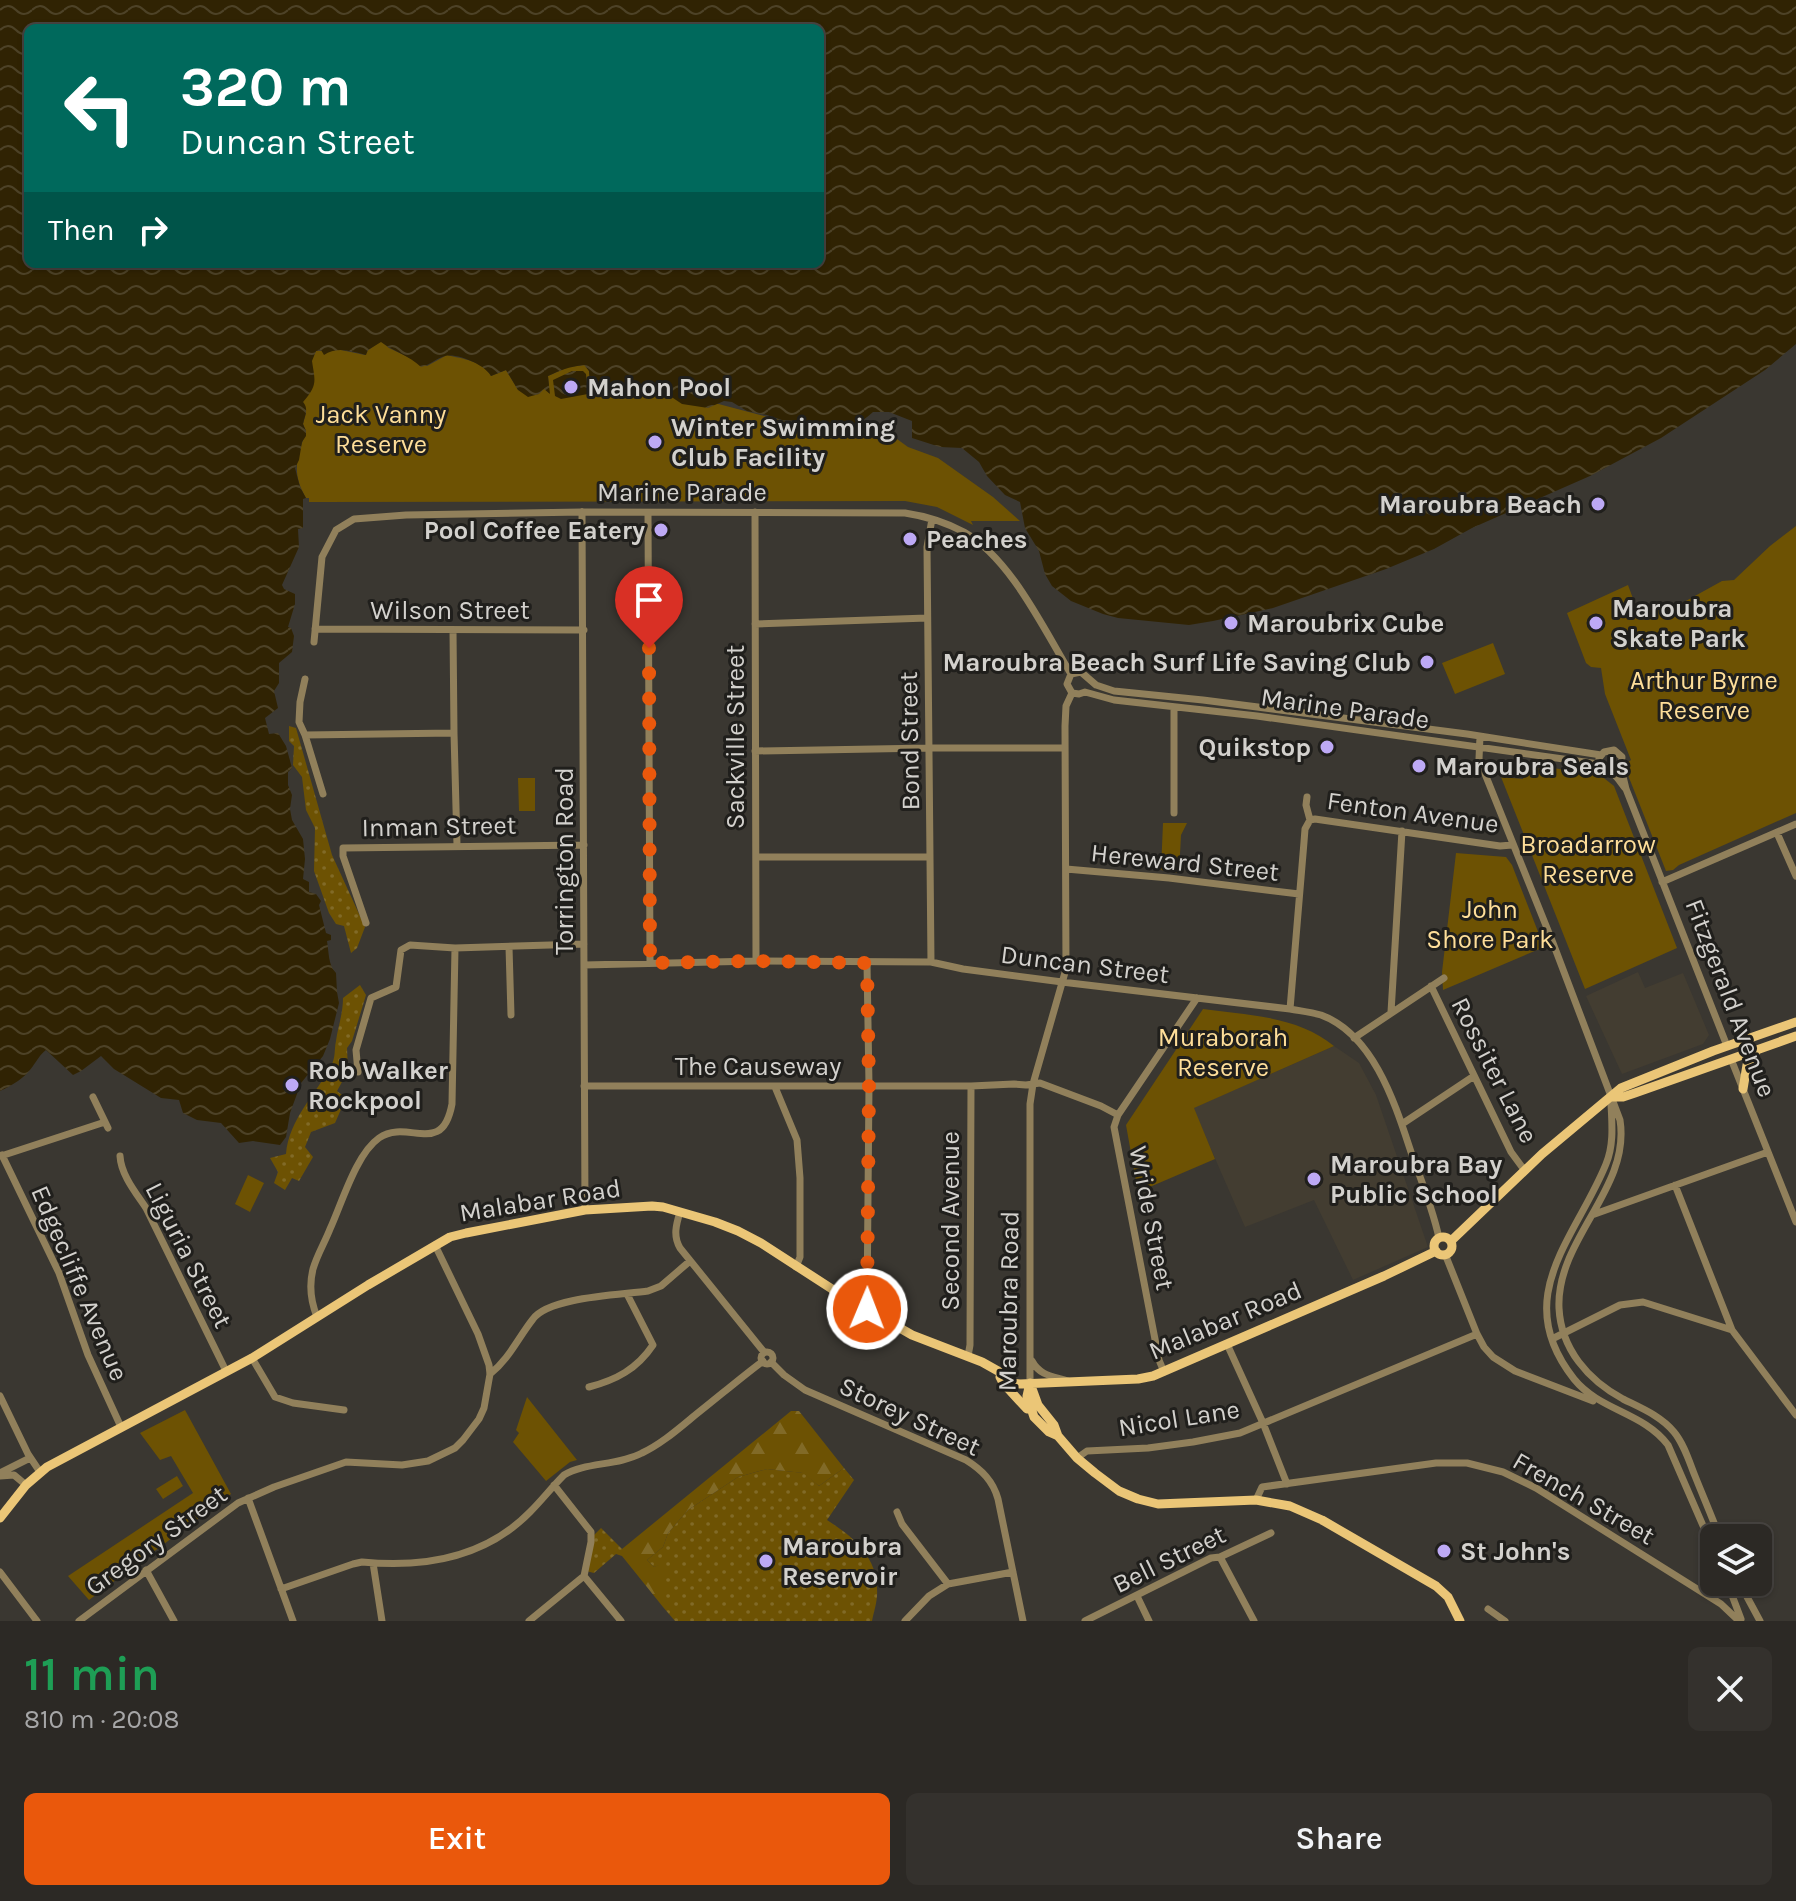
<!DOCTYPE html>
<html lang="en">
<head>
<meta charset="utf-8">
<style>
  :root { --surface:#2c2925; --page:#34312d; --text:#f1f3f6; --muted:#a6a6a7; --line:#484542; --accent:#ea580c }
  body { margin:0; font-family:Karla,sans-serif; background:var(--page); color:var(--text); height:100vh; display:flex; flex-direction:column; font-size:30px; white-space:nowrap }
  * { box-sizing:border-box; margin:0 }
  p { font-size:26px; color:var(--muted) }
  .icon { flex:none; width:44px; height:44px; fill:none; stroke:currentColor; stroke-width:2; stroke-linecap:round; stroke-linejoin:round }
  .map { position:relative; height:1621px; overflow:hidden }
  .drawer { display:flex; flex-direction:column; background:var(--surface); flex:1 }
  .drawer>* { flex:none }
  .guide { position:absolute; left:24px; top:24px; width:800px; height:244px; border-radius:12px; box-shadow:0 2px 6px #0004,0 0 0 2px var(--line); background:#00695c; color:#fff; overflow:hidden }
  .fabs { position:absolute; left:1700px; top:1524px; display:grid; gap:16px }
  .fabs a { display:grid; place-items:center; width:72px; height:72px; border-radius:12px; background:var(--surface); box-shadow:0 2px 6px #0004,0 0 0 2px var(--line); font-size:40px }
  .pin { position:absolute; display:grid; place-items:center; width:68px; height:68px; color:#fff; margin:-82px -34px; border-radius:50% 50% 50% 0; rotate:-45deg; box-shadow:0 0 8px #0007 }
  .pin .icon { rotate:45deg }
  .me { position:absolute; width:88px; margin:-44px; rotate:1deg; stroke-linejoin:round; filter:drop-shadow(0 0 6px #0008) }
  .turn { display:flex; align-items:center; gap:28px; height:168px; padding:0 24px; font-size:36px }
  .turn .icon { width:104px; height:104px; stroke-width:2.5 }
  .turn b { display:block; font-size:56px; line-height:68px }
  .then { display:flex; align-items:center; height:76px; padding:0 24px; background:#0003; gap:16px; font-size:30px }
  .round { display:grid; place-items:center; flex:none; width:84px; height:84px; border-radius:12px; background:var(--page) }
  .headline { display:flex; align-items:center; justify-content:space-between; height:136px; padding:0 24px }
  h1 { font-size:48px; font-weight:600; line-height:60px; color:#1e9e55 }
  .action { display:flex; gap:16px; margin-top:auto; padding:16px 24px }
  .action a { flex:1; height:92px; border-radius:12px; background:var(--accent); color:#fff; font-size:32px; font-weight:600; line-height:92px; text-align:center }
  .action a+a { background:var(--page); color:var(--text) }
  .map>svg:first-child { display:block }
  .built { fill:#433d31 }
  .grass { fill:url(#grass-dots) }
  .forest { fill:url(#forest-firs) }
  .park { fill:#6d5203 }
  .water { fill:url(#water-waves); fill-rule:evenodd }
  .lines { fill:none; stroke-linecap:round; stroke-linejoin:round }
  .minor { stroke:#91805b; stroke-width:7 }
  .major { stroke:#ebc677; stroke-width:9 }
  .route { stroke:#ea580c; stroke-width:14; stroke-dasharray:0 25.2 }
  .poi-dot { fill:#bda9f5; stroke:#201f1c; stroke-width:3 }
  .labels { text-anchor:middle; stroke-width:6; stroke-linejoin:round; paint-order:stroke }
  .poi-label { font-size:26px; font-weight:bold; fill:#d3d1cd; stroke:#201f1c; text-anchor:start }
  .park-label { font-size:26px; fill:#fede99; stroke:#201f1c }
  .street-label { font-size:26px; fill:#d3d1cd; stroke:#201f1c }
</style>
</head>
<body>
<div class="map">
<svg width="1796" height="1621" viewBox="0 0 1796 1621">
  <defs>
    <pattern id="grass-dots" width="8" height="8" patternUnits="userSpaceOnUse" patternTransform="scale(2)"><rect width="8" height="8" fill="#6d5203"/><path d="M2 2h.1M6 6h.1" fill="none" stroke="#816a27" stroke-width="1.8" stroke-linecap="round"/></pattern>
    <pattern id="forest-firs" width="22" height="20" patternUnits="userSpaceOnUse" patternTransform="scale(2)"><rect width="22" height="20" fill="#6d5203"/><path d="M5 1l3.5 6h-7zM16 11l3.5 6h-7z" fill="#816a27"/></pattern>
    <pattern id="water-waves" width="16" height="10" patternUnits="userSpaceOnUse" patternTransform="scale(2)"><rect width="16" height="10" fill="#302303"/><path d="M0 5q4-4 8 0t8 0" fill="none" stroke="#4d4227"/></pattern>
  </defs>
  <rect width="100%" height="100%" fill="#3a3731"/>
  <path class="built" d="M1638 972 1645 988 1683 973 1709 1035 1703 1044 1622 1074 1586 996Z
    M1334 1046 1359 1063 1376 1095 1428 1247 1353 1280 1314 1200 1245 1227 1193 1108Z"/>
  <path class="grass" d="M289 726 296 728 332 855 365 927 357 948 351 953 344 926 336 924 329 913 314 871 315 828 306 810 302 777 293 765 294 746 289 741Z
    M360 985 366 995 352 1041 347 1048 348 1071 337 1091 346 1098 335 1123 311 1132 305 1147 313 1157 299 1181 292 1178 285 1190 274 1183 278 1172 270 1158 286 1154C289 1119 316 1094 331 1066 336 1057 334 1050 336 1041 338 1026 343 1014 343 998Z
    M844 1468 854 1480 827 1520C852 1536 877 1556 877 1589 878 1600 874 1611 872 1621H675L663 1607V1564L654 1567 647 1560 663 1547 668 1533 688 1510 738 1477 767 1469 804 1473 819 1486Z
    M601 1528 622 1549V1556L616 1554 594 1573 586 1571 592 1537Z"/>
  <path class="forest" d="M791 1411H799L844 1468 819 1486 803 1473 767 1469 738 1477 688 1510 668 1533 663 1547 647 1560 654 1567 663 1563V1607L622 1556V1549Z"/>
  <path class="park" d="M381 341 389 348 427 366 447 355C463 359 483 361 491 376L506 370 518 390 544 388 549 393 548 376 568 367 585 365 589 371 592 397 619 384 646 394 658 388 775 419 851 435 877 433 890 434 908 447 938 458 993 497 1020 521H971L973 525 937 507 905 501 309 502V498H306C291 472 297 458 306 431L303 424 306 413 303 402 313 371 311 361 316 351 341 350 365 355 367 351Z
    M1796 526V813L1679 865 1673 870 1666 871 1626 770 1627 763 1631 760 1605 694 1601 668 1591 667 1586 663 1567 613 1628 585 1638 612 1646 613 1684 602 1722 581 1734 580 1770 546Z
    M1493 643 1505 674 1455 694 1442 663Z
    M1526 764 1600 775 1614 786 1677 948 1585 989 1501 777 1523 779Z
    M518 778H535V811H519Z
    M1163 823H1187L1181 835 1179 873 1161 870Z
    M1456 853 1506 857 1512 865 1544 947 1443 990 1442 972Z
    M1203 1009C1247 1015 1298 1016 1334 1046L1194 1108 1215 1159 1138 1192 1126 1125Z
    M248 1175 264 1183 250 1212 235 1204Z
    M527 1397 577 1460 570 1462 546 1481 513 1442 519 1433 516 1430Z
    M185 1410 231 1494 89 1600 68 1576 193 1493 171 1456 160 1460 140 1433Z
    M177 1476 183 1486 163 1499 156 1489Z"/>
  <path class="water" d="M0 0H1796V344L1765 370 1661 438 1590 476 1472 528 1434 549 1386 569 1273 608 1213 621 1189 625 1118 618 1103 614 1071 601 1052 586 1045 574 1039 551 1025 528 1020 502 1005 495 987 476 979 462 962 448 940 447 912 438V421L889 412H873C861 423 848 431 831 427 823 426 820 424 812 426L801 421 782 420 767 415 747 411 732 402 724 401 708 408 682 404 658 388 646 394 619 385 591 397 589 371 584 365C568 367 561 370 548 376L550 394 544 389 539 394 528 397 518 390 506 370 491 376C485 365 458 353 445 356 437 358 430 365 421 367 410 356 393 351 381 342L368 350 366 355C352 351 336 346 324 355L321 350 316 351 312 361C315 381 318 385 303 402 309 409 305 415 303 424L306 431V436L302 442 299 460 295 468 300 487 306 498 303 499V528L298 529 299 547 282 585 284 589 295 594V604L288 627 291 628 294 636 292 652 279 663V683L274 691 278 708 265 718 269 734 278 733 286 746 292 768 288 772V785L292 795 290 809 292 820 303 839 305 859 303 879 309 882V892L316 894 321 901 319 905 326 933 331 935V940L327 941C329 952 328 965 336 973L337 992 339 1003 330 1039 323 1056 301 1083 290 1113 286 1137 280 1145 253 1141 239 1143 221 1123 197 1120 183 1113 179 1100 161 1098 114 1069 101 1056 81 1071 73 1075 46 1050C39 1056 38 1059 33 1066 25 1078 13 1085 0 1091ZM28 28H820V264H28Z
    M572 371H583L586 374 588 394 561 399 555 396 553 380Z"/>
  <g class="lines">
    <path class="minor" d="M582 512 585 1210
      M755 512 756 961
      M648 513 650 963
      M755 624 927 618
      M315 629 584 630
      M453 630 454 733 457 845
      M314 642 322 557 336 530 354 519 406 515 582 512 905 513C925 516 945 522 964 532 1011 559 1043 628 1071 674
      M1071 674 1081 672 1096 685 1114 691 1203 700 1467 734 1601 755
      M1071 674 1067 684 1072 693
      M305 679 300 702 299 722 305 735 323 794
      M1072 693 1079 694 1085 692 1114 700 1257 716 1599 764
      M305 735 454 733
      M1480 736 1479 759 1553 943 1620 1120C1631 1189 1556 1239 1559 1308 1561 1349 1588 1380 1623 1399 1641 1408 1661 1416 1674 1432 1684 1444 1689 1461 1695 1476 1703 1496 1712 1517 1720 1538
      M755 751 929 748H1065
      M1626 789C1622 785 1618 777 1613 774 1604 769 1599 773 1599 758L1604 752 1614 750 1622 757 1621 768 1626 789 1727 1046
      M1174 813V707
      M1310 820 1315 819 1500 846 1512 845
      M1777 833 1796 876
      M756 857H930
      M1066 869 1169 878 1299 894
      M1662 882 1796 824
      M366 923 343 856V848L584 845
      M509 947 511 1015
      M931 962 927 547 932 519
      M584 965 756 961 931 962 963 969 1070 983 1290 1009C1301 1011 1311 1012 1321 1015 1375 1035 1396 1107 1412 1155 1422 1182 1433 1210 1439 1238
      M1431 986 1511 1152 1525 1171
      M1290 1009 1304 842 1305 829 1310 820 1306 805 1307 797
      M1391 1012 1402 831
      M1354 1038 1444 978
      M1731 1059 1796 1222
      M358 1072 356 1050 371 998 396 987 401 950 410 945 455 948 584 944
      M584 1086H971L1014 1084 1026 1085 1040 1083 1101 1106 1118 1115
      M775 1087 797 1140 800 1178V1257L796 1267
      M93 1097 108 1128
      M1611 1104C1612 1124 1614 1145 1606 1164 1576 1238 1509 1297 1574 1379 1600 1411 1643 1412 1668 1445L1714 1551
      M1402 1124 1474 1076
      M2 1155 59 1273 88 1355 121 1427
      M1 1156 105 1122
      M120 1156C121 1175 136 1193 146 1208L226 1371
      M1675 1185 1732 1330
      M680 1212C676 1225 673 1236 680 1248L764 1352
      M1592 1215 1768 1152
      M1445 1254 1477 1334 1484 1347 1493 1357 1515 1371 1593 1401
      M867 1309 869 1085 867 963
      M317 1317C311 1302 309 1285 313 1269 317 1255 325 1242 330 1229 342 1203 356 1154 379 1138 408 1118 442 1158 452 1104L455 948
      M1552 1339 1620 1305 1643 1302 1732 1330 1796 1415
      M1227 1344 1263 1423 1287 1484
      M761 1358a6 6 0 1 1 12 0a6 6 0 1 1-12 0Z
      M968 1356 970 1345 971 1086
      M252 1358 275 1397 293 1403 344 1410
      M1032 1361C1040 1376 1053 1376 1068 1381
      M771 1362 784 1375 805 1390 966 1460C982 1470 993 1481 998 1499L1023 1621
      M1164 1372 1159 1360 1114 1127 1118 1115 1197 998
      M490 1374C509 1359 518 1338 533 1319 549 1297 620 1295 648 1291L661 1286 690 1261
      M1030 1383V1104L1033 1084 1066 969 1065 726 1066 706 1072 693
      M589 1387C616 1380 637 1369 653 1345L627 1294
      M0 1396 28 1454 40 1472
      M1077 1458 1087 1451 1148 1448 1193 1442 1240 1433 1477 1334
      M0 1473 30 1458
      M0 1476 14 1475 26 1485
      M554 1485 591 1532V1542L584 1576
      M248 1498 293 1621
      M1256 1500 1262 1487 1436 1463H1467L1503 1472 1536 1488 1721 1604 1739 1621
      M897 1512 902 1524 948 1584
      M1220 1557 1254 1621
      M373 1563 382 1621
      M146 1570 174 1621
      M0 1572 37 1621
      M584 1576 621 1621
      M1727 1582 1741 1619
      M1739 1582 1760 1621
      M281 1589 353 1564 362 1562C423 1568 485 1558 530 1512 542 1500 552 1487 564 1475 585 1462 617 1466 642 1453 661 1444 677 1430 694 1416 717 1398 739 1379 763 1361
      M1137 1596 1149 1621
      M1488 1609 1505 1621
      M79 1621 238 1503 274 1487 346 1462 402 1465 428 1461 455 1448 463 1440 479 1419 484 1408 490 1374 489 1365 478 1334 435 1245
      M529 1621 584 1576
      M905 1621 929 1596 948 1584 1013 1572
      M1085 1621 1211 1558 1220 1557 1271 1533"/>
    <path class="major" d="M1743 1089 1747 1065 1757 1050
      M1611 1097H1623L1635 1093 1796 1036
      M1434 1246a9 9 0 1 1 18 0a9 9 0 1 1-18 0Z
      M1451 1241 1542 1154 1621 1088 1713 1051 1796 1022
      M1000 1377 1003 1383 1027 1409
      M1030 1383 1027 1396 1034 1417 1049 1432 1058 1436 1077 1458 1095 1473 1119 1491 1138 1499 1158 1504 1256 1500 1290 1506 1322 1520 1436 1586 1448 1597 1460 1621
      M1030 1383 1038 1405 1054 1425 1058 1436
      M0 1518 26 1485 47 1467 252 1358 368 1285 450 1237 466 1233 585 1210 652 1206 663 1207 715 1222 738 1231 761 1243 832 1289 912 1335 982 1362 998 1371 1013 1383 1020 1384 1138 1379 1153 1376 1384 1276 1436 1251"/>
  </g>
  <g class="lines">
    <path class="route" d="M649 648 650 963 756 961 867 963 869 1085 867 1309"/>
  </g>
  <g class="poi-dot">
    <circle cx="571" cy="387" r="8"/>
    <circle cx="655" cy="442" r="8"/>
    <circle cx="1598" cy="504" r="8"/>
    <circle cx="661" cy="530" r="8"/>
    <circle cx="910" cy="539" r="8"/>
    <circle cx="1231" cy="623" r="8"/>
    <circle cx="1596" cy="623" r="8"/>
    <circle cx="1427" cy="662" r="8"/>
    <circle cx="1327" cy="747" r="8"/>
    <circle cx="1419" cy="766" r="8"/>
    <circle cx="292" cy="1085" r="8"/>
    <circle cx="1314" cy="1179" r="8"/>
    <circle cx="1444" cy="1551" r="8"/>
    <circle cx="766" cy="1561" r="8"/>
  </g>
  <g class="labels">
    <g class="poi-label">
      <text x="587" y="396">Mahon Pool</text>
      <text x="671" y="436">Winter Swimming<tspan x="671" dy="30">Club Facility</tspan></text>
      <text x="1582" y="513" text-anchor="end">Maroubra Beach</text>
      <text x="645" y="539" text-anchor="end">Pool Coffee Eatery</text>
      <text x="926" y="548">Peaches</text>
      <text x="1612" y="617">Maroubra<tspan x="1612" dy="30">Skate Park</tspan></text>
      <text x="1247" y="632">Maroubrix Cube</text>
      <text x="1411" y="671" text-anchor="end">Maroubra Beach Surf Life Saving Club</text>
      <text x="1311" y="756" text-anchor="end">Quikstop</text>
      <text x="1435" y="775">Maroubra Seals</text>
      <text x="308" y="1079">Rob Walker<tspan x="308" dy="30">Rockpool</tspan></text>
      <text x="1330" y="1173">Maroubra Bay<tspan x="1330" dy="30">Public School</tspan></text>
      <text x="782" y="1555">Maroubra<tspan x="782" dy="30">Reservoir</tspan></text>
      <text x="1460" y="1560">St John's</text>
    </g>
    <g class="park-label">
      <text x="381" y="423">Jack Vanny<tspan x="381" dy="30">Reserve</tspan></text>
      <text x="1704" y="689">Arthur Byrne<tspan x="1704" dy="30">Reserve</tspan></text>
      <text x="1588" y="853">Broadarrow<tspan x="1588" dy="30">Reserve</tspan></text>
      <text x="1490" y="918">John<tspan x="1490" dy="30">Shore Park</tspan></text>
      <text x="1223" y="1046">Muraborah<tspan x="1223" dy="30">Reserve</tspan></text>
    </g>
    <g class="street-label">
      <text x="682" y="501">Marine Parade</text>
      <text x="450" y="619">Wilson Street</text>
      <text transform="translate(1345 708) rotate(8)" y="9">Marine Parade</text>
      <text transform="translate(735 737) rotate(-90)" y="9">Sackville Street</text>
      <text transform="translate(909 741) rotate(-91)" y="9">Bond Street</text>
      <text transform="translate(1413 812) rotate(8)" y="9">Fenton Avenue</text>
      <text transform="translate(439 826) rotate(-1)" y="9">Inman Street</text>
      <text transform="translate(564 861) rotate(-90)" y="9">Torrington Road</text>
      <text transform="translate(1185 862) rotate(6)" y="9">Hereward Street</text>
      <text transform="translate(1085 964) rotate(7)" y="9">Duncan Street</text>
      <text transform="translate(1731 998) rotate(69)" y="9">Fitzgerald Avenue</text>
      <text x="758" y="1075">The Causeway</text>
      <text transform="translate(1495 1070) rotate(63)" y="9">Rossiter Lane</text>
      <text transform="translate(540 1200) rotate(-9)" y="9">Malabar Road</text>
      <text transform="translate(1152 1218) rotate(79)" y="9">Wride Street</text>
      <text transform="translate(950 1221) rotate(-90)" y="9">Second Avenue</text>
      <text transform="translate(189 1255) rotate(63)" y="9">Liguria Street</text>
      <text transform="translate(80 1283) rotate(67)" y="9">Edgecliffe Avenue</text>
      <text transform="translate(1008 1301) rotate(-89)" y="9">Maroubra Road</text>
      <text transform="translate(1225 1320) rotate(-23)" y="9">Malabar Road</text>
      <text transform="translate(910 1416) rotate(25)" y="9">Storey Street</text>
      <text transform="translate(1179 1418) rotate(-9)" y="9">Nicol Lane</text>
      <text transform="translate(1584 1498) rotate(30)" y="9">French Street</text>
      <text transform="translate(156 1540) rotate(-36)" y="9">Gregory Street</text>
      <text transform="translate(1169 1559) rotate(-26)" y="9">Bell Street</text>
    </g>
  </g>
</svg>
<div class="fabs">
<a><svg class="icon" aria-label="layers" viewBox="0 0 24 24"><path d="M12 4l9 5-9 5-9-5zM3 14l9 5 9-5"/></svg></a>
</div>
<div class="pin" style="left:649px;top:648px;background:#d93025"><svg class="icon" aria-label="arrive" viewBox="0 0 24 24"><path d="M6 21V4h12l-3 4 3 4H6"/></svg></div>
<svg class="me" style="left:867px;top:1309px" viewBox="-20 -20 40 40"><circle r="17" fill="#ea580c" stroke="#fff" stroke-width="3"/><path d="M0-11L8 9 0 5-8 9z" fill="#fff"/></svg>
<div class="guide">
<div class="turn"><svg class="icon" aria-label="left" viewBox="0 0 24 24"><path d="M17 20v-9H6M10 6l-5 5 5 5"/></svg><div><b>320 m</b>Duncan Street</div></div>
<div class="then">Then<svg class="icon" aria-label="right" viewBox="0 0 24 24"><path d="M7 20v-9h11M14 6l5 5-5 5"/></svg></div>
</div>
</div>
<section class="drawer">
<div class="headline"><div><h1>11 min</h1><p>810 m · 20:08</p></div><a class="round"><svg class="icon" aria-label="close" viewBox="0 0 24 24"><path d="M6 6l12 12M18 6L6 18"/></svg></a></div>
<div class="action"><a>Exit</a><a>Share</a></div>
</section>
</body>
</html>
